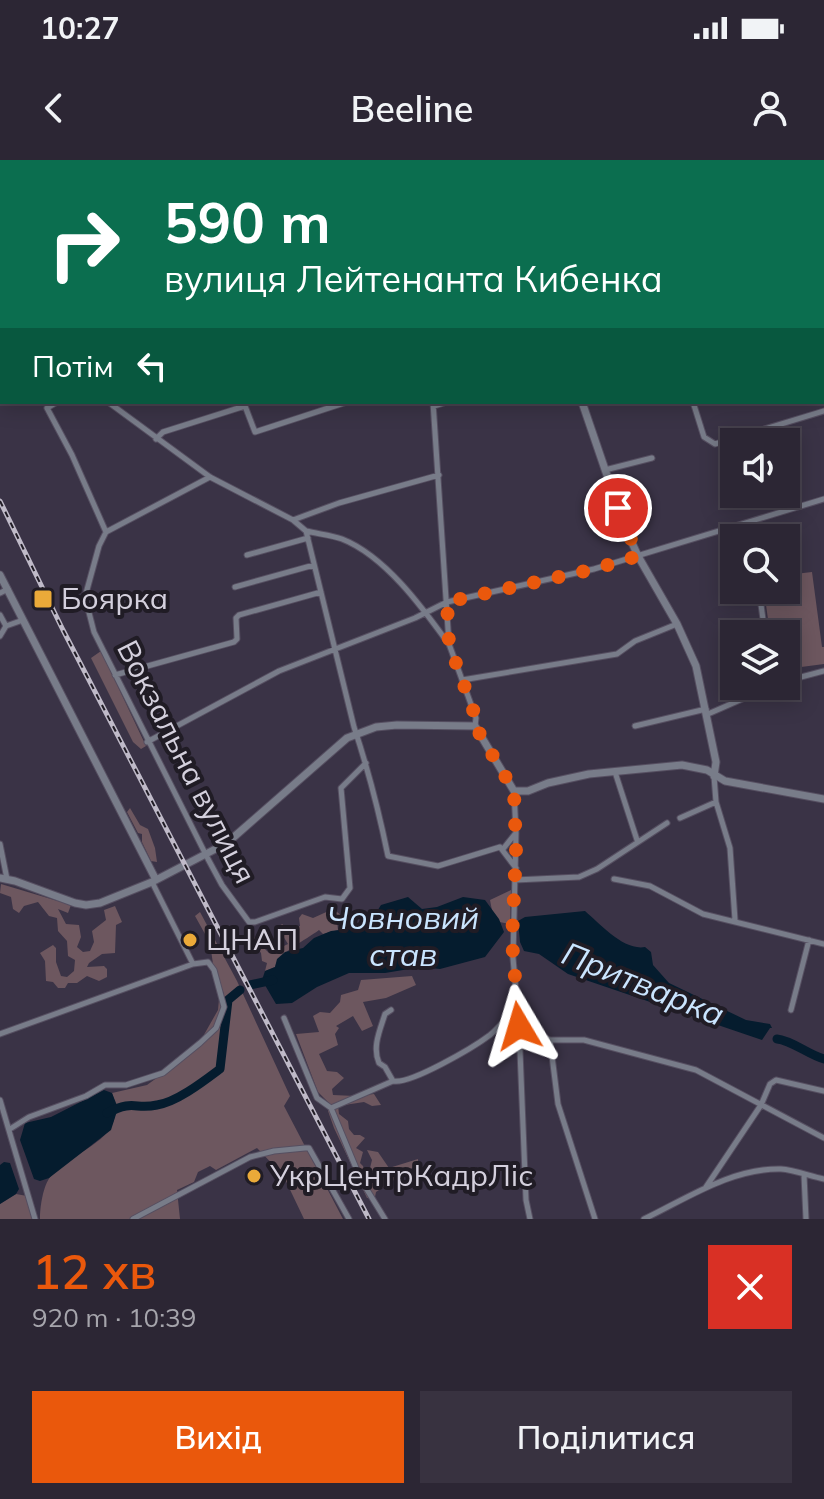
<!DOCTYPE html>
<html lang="uk">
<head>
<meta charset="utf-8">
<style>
  :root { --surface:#2c2634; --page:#383240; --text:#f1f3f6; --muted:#a6a5ac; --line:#48434f; --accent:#ea580c }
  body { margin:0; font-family:Mulish,sans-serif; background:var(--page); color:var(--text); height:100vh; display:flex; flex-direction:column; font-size:30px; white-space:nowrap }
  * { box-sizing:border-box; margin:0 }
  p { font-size:26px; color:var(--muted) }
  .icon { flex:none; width:44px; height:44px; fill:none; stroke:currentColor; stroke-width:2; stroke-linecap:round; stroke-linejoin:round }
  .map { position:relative; height:1059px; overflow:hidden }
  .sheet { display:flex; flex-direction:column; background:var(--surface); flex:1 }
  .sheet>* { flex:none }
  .top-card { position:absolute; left:0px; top:0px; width:824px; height:244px; box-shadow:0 4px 20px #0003,0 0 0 2px var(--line); background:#0b6e4f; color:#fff; overflow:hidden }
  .buttons { position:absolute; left:720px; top:268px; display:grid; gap:16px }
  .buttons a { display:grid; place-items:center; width:80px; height:80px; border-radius:0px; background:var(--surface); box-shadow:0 4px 20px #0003,0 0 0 2px var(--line); font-size:40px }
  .pin { position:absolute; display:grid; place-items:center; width:68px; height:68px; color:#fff; margin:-34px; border:4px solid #fff; border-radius:50%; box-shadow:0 2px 8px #0007 }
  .me { position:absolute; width:88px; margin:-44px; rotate:353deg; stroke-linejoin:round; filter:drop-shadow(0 0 6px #0008) }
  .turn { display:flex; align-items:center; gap:28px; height:168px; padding:0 32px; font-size:36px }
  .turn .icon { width:104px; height:104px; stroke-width:2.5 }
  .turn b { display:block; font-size:56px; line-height:68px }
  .then { display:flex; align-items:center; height:76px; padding:0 32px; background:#0003; gap:16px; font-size:30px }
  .round { display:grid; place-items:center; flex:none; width:84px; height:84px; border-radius:0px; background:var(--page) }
  .summary { display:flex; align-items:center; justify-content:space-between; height:136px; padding:0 32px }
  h1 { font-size:48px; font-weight:600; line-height:60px; color:var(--accent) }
  .cta { display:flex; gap:16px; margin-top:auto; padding:16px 32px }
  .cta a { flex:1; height:92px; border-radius:0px; background:var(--accent); color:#fff; font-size:32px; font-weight:600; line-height:92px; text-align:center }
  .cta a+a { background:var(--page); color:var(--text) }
  .status { display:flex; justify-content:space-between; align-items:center; height:56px; padding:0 40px; background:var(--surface); direction:ltr }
  .status svg { height:22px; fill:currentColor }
  header { display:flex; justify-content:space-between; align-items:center; height:104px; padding:0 32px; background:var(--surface); font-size:36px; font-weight:600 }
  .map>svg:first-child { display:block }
  .green { fill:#6d575f }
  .water { fill:#051c2e }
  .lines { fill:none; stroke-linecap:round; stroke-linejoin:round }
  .river { stroke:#051c2e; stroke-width:9 }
  .minor-casing { stroke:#564f61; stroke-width:7 }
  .tertiary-casing { stroke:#564f61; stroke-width:9 }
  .minor { stroke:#787c89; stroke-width:5 }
  .tertiary { stroke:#787c89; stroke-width:7 }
  .rail-casing { stroke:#bfbac8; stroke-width:5 }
  .rail { stroke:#201c25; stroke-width:2; stroke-dasharray:6; stroke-linecap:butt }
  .route { stroke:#ea580c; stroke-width:14; stroke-dasharray:0 25.2 }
  .poi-dot { fill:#ebaa39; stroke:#201c25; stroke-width:3 }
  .labels { text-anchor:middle; stroke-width:8; stroke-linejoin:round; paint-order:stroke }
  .poi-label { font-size:30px; fill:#d4d0dd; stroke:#201c25; text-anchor:start }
  .street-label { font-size:30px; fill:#d4d0dd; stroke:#201c25 }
  .water-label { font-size:32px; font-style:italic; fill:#cae5ff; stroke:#201c25 }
</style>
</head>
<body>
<div class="status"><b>10:27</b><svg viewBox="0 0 49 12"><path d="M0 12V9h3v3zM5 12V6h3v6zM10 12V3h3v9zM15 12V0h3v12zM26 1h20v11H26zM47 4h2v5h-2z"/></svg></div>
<header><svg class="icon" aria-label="back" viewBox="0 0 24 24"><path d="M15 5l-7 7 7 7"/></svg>Beeline<svg class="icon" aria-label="person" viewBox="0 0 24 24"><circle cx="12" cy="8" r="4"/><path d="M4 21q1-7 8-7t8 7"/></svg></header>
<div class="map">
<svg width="824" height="1059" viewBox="0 0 824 1059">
  <rect width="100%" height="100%" fill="#3a3346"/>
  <path class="green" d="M812 412 822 487H824V504L786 509V474H770L764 430H786V415Z
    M101 491 146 586 141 589 133 582 91 498Z
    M130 648 140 665 148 669 155 688 157 702 151 701 142 682V674L138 673 127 652Z
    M1 724 71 745 68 753 58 749 66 764 79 765 81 777 77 787 83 792 90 791 94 782 92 771 106 760 104 750 115 746 122 762 116 765 115 793 102 794 89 803 87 807 104 806 107 809V817L99 821 87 816 77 823H68L65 828H58L53 822 46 821 45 801 40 793 53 785 56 788V802L61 816 67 817 74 811 75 800 68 796 67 781 58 771 57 758 49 756 38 742 24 746 19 753 13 749 11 737 0 733Z
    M511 730 510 764 494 761 490 740Z
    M333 749 341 755 337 761 338 770 323 774 319 770C306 780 279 792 275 807L265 811 267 803 262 801 261 793 251 779 240 785 239 782 246 774 253 775 260 787H263L269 793 288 784 278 768 282 764 291 771 300 766 299 758 302 754 313 758Z
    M200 752 237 821 290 936 284 946 343 1059H304L283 1015 257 988 216 1010 210 1006 198 1012 194 1022 177 1030 180 1059H40C40 1047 43 1025 51 1016 75 988 130 980 112 933L147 925 203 884 201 880 218 850 219 839 224 834 213 804 210 783 195 756Z
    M412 816 416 825 386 838 363 842 373 866 362 871 353 856 336 866 339 868 335 874 338 885 319 894 327 911 337 912 344 918 332 929 333 935 355 936 374 934 381 945 372 946 364 942 338 946 339 954 348 961 349 969 354 975H360L365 978 356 988 363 992 360 1003 363 1006 366 1016 376 1014 370 1008 372 1000 367 990 378 992 389 1008 418 999V1004L376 1032 375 1037 367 1038 334 968 328 951 329 943 318 932 296 874 319 872 313 856 320 852 330 853 340 842 341 835 358 830 361 820Z
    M16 1034 27 1036 33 1059H0V1044Z"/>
  <path class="water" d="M408 737 422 749 437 747 463 737 485 740 499 759 504 772 485 797 440 809 421 807 385 813H349L317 827 292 843 276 844 262 820 265 811 275 807 277 799 285 792 303 788 314 778 331 771 357 768 371 761 381 745Z
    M585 751C600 764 624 791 645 787L651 792 653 805 669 823 746 860 770 864 772 868H770L762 880 568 814 539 794 524 791 520 782 518 761 525 757Z
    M104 930 112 933 118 948 111 970 49 1018 40 1021 34 1019 20 980 25 963 51 957Z
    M4 1002 10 1003 19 1029 16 1034 0 1044V1005Z"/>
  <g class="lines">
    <path class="river" d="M250 825 273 820
      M777 879C791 880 809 895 824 899
      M107 953C135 939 134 950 157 945 177 942 204 921 220 909L228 840 240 830"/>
    <defs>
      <path id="minor" d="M349 0 350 2
        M820 0 821 2
        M250 2 256 0
        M485 2 492 0
        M637 2 644 0
        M822 6 824 12
        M822 54 824 53
        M0 91 2 90
        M0 126H2
        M0 171 2 172
        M57 242 47 248 72 295 106 372 99 386 85 437 94 472 208 699 222 725 249 762H255L325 737 342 739 350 728 341 628 366 603
        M108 242 210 317 293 360 306 371 354 567C368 609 379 652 388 696L438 706 500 687 516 708
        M433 242 449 484 476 558 475 566
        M693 242 704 277 715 284 824 251
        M434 246 447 242
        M156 279 163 272 245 246 255 272 347 242
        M605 310 652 298
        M293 360 339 343 439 315
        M749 362 752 378
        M306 371C318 374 331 375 342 379 385 396 422 447 448 483
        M106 372 210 317
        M247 395 308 378
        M235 427 314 405
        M759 430 765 474
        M0 433 8 429
        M0 455 6 466 23 460
        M0 476 6 466
        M115 515 234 482 237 479 236 458 239 455 321 432
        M462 520 617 494 635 481 677 464
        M786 521 824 511
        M708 554 772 526
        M635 566 706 549
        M147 582 279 511 415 458 447 442 594 409 824 339
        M615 612 637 680
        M714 616 716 642 730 688 735 760
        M514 631 516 673 513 798 519 866 526 1040 530 1059
        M680 658 716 642
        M0 684 7 719
        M503 689 515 674
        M614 719 650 726 703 754 824 784
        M515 720 579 717 597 709 667 663
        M391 850 385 854C380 870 372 887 379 903L385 907 393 921
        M791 850 809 780
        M284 858 317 938 331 948 361 1020 385 1059
        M519 866 550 880H584L696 910 824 978
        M0 874 193 804 152 722
        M550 880 558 944 595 1059
        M0 940 35 1059
        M331 948 393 921C410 925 474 887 490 875 500 867 507 857 515 847
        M10 969 29 957 86 936 105 925H126L163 913 200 883 216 868 224 847 214 810 208 802 193 804
        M804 1015 806 1059
        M706 1027 761 945 770 924 776 920 824 931
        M133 1059 250 997 274 991 305 988H309L349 1059
        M644 1059C686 1039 731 1008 781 1009 794 1010 810 1016 824 1019"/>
      <path id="tertiary" d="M524 0V2
        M582 242 624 365 638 396 677 464 696 506 716 602 714 616
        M0 415 156 720
        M0 718 15 721 75 743 86 745 100 743 152 722 227 683 347 578 376 567 397 565 475 566 514 631H528L548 623 589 614 682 605 707 610 725 621 824 639"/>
    </defs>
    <use href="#minor" class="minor-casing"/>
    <use href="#tertiary" class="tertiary-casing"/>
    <use href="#minor" class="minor"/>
    <use href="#tertiary" class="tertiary"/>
    <defs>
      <path id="rail" d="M0 341 63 470 369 1059"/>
    </defs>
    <use href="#rail" class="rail-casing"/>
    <use href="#rail" class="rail"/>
  </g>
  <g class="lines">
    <path class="route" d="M519 866 512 781 516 690 514 631 475 566 476 558 449 484 447 442 594 409 638 396 618 348"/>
  </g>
  <g class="poi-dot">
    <rect x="33" y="429" width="20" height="20" rx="4"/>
    <circle cx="190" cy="780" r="8"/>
    <circle cx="254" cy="1016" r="8"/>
  </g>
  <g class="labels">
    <g class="poi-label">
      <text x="61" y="449">Боярка</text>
      <text x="206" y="790">ЦНАП</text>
      <text x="270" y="1026">УкрЦентрКадрЛіс</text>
    </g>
    <g class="street-label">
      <text transform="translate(186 602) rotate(63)" y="10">Вокзальна вулиця</text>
    </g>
    <g class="water-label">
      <text x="403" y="769">Човновий<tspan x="403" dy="37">став</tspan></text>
      <text transform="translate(643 824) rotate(22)" y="11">Притварка</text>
    </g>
  </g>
</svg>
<div class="buttons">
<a><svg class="icon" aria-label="sound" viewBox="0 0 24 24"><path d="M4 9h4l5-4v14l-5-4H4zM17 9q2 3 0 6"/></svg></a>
<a><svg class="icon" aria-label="search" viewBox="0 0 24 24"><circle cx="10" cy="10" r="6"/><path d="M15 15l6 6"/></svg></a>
<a><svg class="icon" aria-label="layers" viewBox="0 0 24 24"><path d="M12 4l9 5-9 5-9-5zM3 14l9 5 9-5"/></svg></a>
</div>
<div class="pin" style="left:618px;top:348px;background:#d93025"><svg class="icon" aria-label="arrive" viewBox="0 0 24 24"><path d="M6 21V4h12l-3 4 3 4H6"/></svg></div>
<svg class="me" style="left:519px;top:866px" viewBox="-20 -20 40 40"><path d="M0-17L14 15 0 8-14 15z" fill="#ea580c" stroke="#fff" stroke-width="4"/></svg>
<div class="top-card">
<div class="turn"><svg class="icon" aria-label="right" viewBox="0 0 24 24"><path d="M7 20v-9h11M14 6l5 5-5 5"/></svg><div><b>590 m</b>вулиця Лейтенанта Кибенка</div></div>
<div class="then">Потім<svg class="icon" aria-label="left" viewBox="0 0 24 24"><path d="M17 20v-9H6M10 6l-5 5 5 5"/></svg></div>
</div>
</div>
<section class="sheet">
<div class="summary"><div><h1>12 хв</h1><p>920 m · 10:39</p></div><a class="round" style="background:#d93025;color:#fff"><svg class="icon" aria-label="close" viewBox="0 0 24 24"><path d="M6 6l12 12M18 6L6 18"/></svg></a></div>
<div class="cta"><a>Вихід</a><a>Поділитися</a></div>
</section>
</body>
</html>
